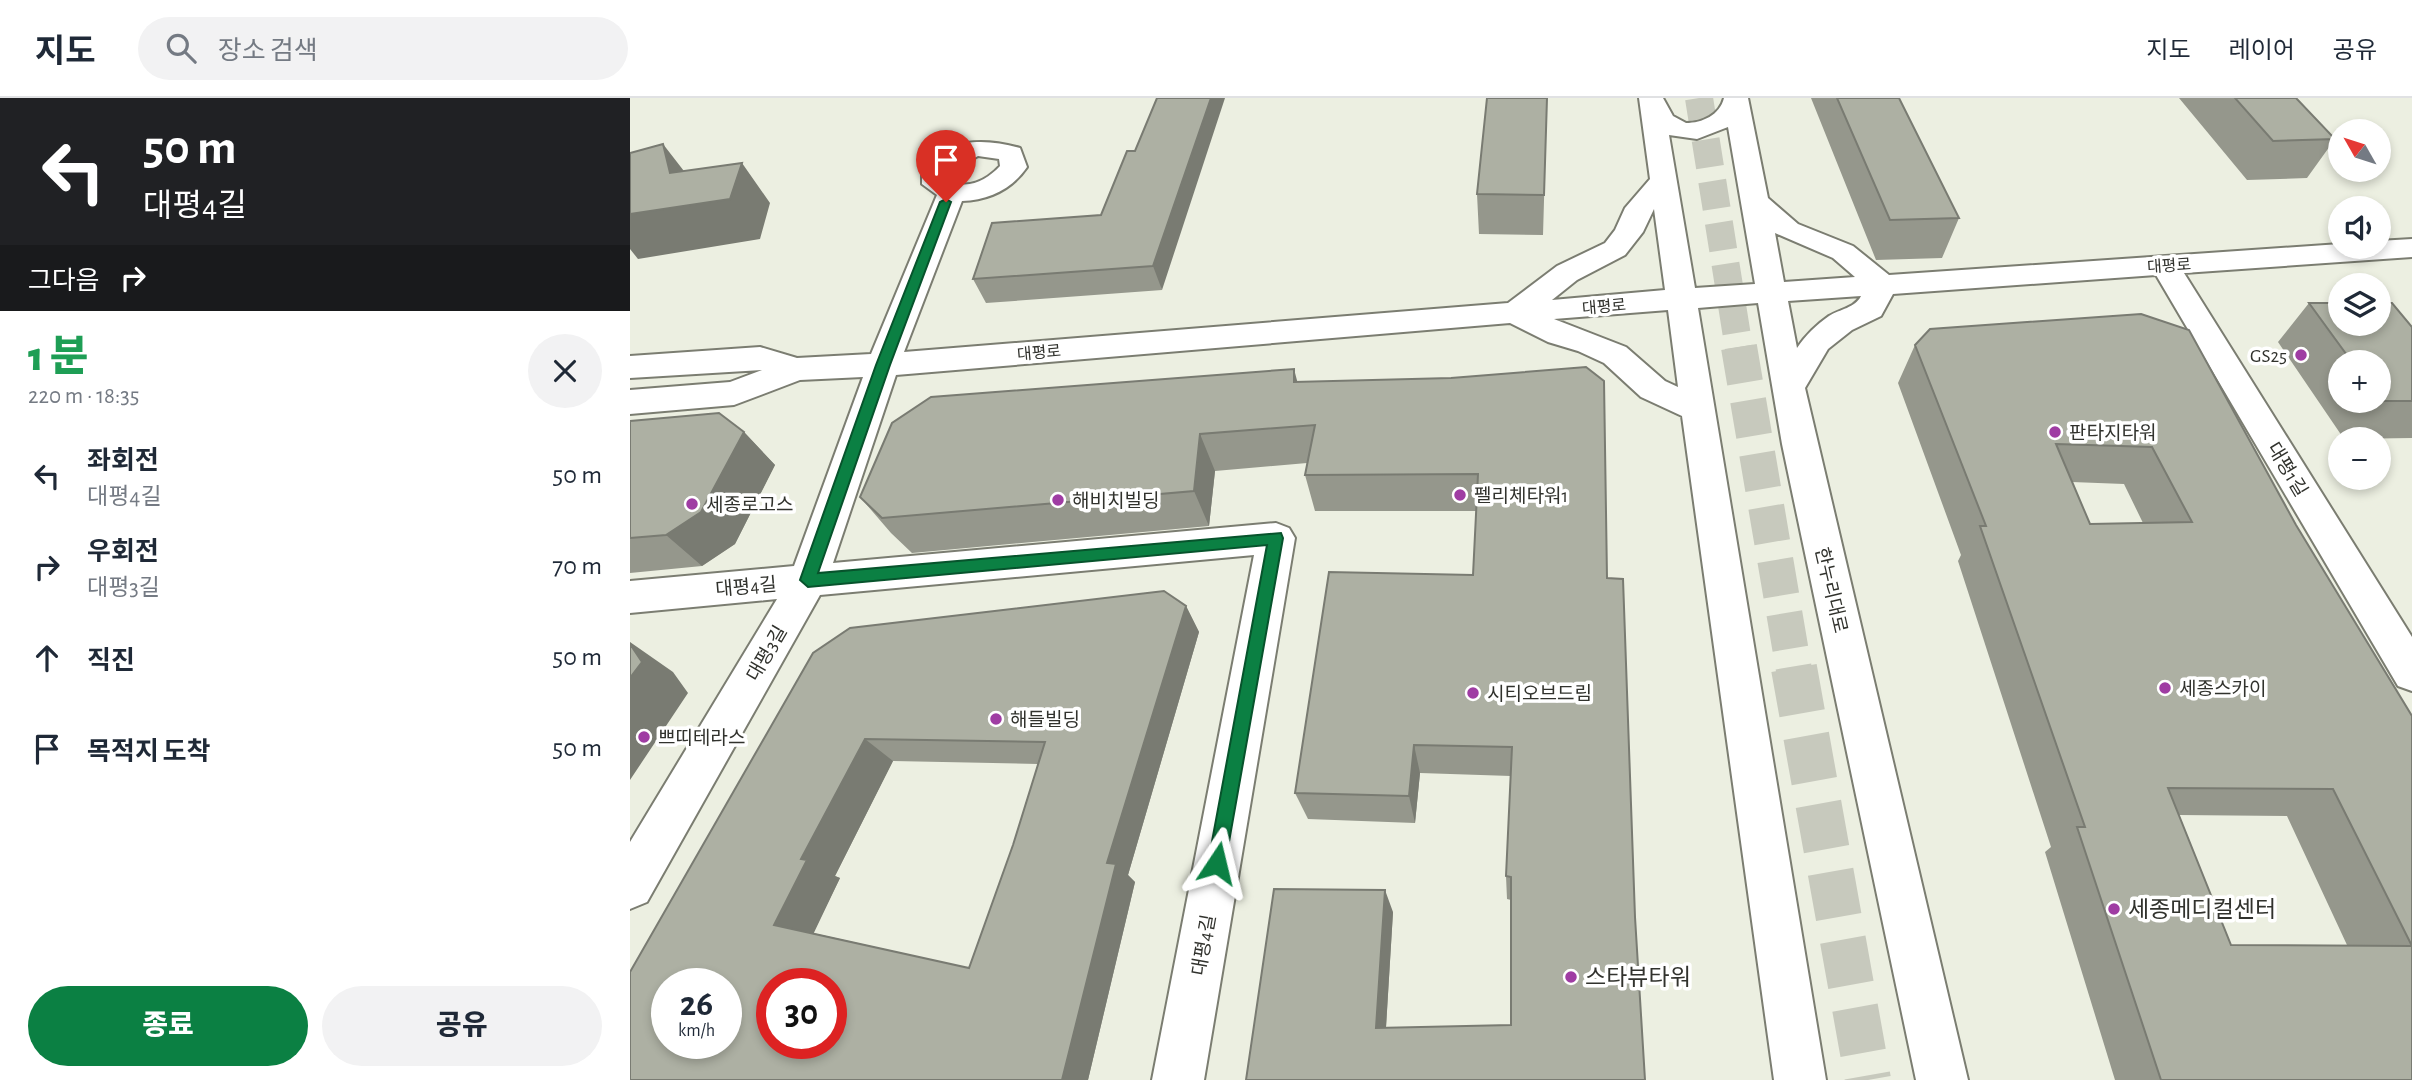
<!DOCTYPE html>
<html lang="ko">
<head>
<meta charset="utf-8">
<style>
  :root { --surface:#fff; --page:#f2f2f3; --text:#1f2937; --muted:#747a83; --line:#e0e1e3; --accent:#0b8043 }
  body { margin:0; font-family:"Alegreya Sans","Noto Sans KR",sans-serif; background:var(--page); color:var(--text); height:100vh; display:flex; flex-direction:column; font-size:26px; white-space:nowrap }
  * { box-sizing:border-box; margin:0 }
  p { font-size:23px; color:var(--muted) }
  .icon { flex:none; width:38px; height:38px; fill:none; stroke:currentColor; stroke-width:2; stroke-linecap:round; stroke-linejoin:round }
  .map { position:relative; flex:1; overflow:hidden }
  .sheet { display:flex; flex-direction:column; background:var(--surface); width:630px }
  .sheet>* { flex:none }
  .banner { background:#202124; color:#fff; overflow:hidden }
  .needle { width:46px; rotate:309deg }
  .buttons { position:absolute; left:1698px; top:21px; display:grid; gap:14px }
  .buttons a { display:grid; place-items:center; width:63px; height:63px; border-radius:50%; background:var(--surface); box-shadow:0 4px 10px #0003; font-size:35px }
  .speed { position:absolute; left:21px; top:870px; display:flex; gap:14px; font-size:35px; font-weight:700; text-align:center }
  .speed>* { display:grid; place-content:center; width:91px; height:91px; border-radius:50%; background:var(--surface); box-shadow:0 4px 10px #0003; line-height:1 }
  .speed small { font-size:18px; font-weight:400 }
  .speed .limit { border:10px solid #d22; background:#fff; color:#111 }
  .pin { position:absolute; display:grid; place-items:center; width:60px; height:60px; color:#fff; margin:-72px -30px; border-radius:50% 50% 50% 0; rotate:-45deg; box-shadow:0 0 7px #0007 }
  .pin .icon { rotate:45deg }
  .me { position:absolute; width:77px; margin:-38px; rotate:10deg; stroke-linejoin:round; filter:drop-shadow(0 0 5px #0008) }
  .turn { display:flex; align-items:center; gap:24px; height:147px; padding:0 28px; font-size:32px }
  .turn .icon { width:91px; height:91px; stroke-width:2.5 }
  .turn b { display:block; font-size:49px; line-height:60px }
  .then { display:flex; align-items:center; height:66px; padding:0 28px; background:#0003; gap:14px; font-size:26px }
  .round { display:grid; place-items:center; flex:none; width:74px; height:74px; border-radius:37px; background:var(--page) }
  .headline { display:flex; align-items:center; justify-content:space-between; height:119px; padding:0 28px }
  h1 { font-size:42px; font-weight:800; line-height:52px; color:#1e9e55 }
  .button { display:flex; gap:14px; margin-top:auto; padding:14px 28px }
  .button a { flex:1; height:80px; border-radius:42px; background:var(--accent); color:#fff; font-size:28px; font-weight:800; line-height:80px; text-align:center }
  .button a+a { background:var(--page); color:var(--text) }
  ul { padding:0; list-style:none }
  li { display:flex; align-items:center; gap:21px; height:91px; padding:0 28px }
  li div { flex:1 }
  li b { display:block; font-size:26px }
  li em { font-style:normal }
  header { display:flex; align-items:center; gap:42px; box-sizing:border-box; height:98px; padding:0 35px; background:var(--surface); border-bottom:2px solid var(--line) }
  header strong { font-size:33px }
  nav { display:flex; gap:38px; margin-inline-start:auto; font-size:24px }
  .search { width:490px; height:63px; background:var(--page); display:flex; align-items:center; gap:18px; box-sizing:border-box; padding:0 24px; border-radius:38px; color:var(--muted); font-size:26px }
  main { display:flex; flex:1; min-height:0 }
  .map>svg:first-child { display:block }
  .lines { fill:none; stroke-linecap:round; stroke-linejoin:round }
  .minor-tunnel-far2 { stroke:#c7c9bd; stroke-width:28; stroke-dasharray:28 14; stroke-linecap:butt }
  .minor-tunnel-far1 { stroke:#c7c9bd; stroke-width:36; stroke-dasharray:36 18; stroke-linecap:butt }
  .minor-tunnel { stroke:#c7c9bd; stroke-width:46; stroke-dasharray:46 23; stroke-linecap:butt }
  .minor-casing { stroke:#7b7d71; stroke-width:4 }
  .minor { fill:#fff; fill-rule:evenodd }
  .wall { fill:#95978c; fill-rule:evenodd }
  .shaded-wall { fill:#797b72 }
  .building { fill:#adb0a3; stroke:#797b72; stroke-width:2; fill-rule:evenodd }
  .route { fill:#0b8043; stroke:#07532c; stroke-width:2 }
  .poi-dot { fill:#9f3ca3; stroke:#fff; stroke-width:2.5 }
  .labels { text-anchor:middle; stroke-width:7; stroke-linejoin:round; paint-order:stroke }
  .far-street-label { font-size:16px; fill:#31322d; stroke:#fff }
  .poi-label { font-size:19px; fill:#31322d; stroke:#fff; text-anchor:start }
  .street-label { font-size:19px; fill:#31322d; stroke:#fff }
  .near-poi-label { font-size:23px; fill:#31322d; stroke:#fff; text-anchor:start }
</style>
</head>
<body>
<header>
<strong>지도</strong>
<div class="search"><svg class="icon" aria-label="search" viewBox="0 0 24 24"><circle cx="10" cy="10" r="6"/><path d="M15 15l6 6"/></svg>장소 검색</div>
<nav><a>지도</a><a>레이어</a><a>공유</a></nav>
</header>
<main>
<section class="sheet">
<div class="banner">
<div class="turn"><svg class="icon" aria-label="left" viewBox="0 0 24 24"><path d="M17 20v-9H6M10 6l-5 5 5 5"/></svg><div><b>50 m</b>대평4길</div></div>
<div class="then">그다음<svg class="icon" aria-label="right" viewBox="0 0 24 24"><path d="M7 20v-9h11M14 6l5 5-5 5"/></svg></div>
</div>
<div class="headline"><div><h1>1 분</h1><p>220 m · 18:35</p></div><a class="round"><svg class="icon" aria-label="close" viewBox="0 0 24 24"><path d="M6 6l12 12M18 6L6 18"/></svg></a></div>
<ul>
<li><svg class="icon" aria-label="left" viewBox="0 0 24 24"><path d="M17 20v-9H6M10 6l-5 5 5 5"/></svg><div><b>좌회전</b><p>대평4길</p></div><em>50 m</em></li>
<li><svg class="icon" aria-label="right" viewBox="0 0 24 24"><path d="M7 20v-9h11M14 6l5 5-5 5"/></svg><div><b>우회전</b><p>대평3길</p></div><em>70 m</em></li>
<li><svg class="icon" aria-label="ahead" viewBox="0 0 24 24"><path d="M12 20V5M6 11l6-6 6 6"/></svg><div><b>직진</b></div><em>50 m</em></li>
<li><svg class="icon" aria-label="arrive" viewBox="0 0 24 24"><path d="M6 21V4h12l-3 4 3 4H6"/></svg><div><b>목적지 도착</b></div><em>50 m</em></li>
</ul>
<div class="button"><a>종료</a><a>공유</a></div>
</section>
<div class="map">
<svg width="1782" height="982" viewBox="0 0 1782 982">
  <rect width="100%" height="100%" fill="#ecefe1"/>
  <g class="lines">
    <path class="minor-tunnel-far2" d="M1069 0 1109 251"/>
    <path class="minor-tunnel-far1" d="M1109 249 1164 572"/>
    <path class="minor-tunnel" d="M1164 570 1238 982"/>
    <defs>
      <path id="minor" d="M1009 0H1033L1043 18 1056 25C1072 25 1090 17 1094 0H1118L1138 100 1168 126 1223 148 1259 177 1710 146V149H1748V143L1782 141V159L1554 175 1782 539V593L1768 588 1526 177 1263 196 1251 218 1222 232 1198 251 1175 290 1338 982H1286L1152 346 1128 205 1068 210 1196 982H1144L1052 318 1011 299 974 265 948 253 918 244 880 225 266 277 203 465 646 425 659 430 665 440 574 982H522L624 457 190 497 17 804 0 811V744L147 501 0 515V483L164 468 233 279 170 282 104 307 0 316V292L100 284 132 272 0 280V258L130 249 167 260 241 256 307 97 292 86V73C315 39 355 40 390 50L397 69C382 91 359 102 332 103L274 254 878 205 927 168 975 145 985 132 995 110 1020 81ZM1098 29 1125 186 1065 190 1039 37 1067 41ZM348 58 369 61 370 68C357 82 337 93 319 82V74ZM1024 111 1035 192 922 202 947 182 995 157 1013 134ZM1145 135 1203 160 1225 179 1154 184ZM1231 198C1225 210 1210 211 1199 218 1186 227 1176 237 1167 250L1158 203ZM1038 212 1048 289 1035 283 996 249 924 221Z"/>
    </defs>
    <use href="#minor" class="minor-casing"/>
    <use href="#minor" class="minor"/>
  </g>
  <path class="wall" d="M917 0 913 137 849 136 847 96Z
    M1181 0H1269L1329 120 1312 160 1246 162Z
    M1549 0H1666L1705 41 1677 80 1617 82Z
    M505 53 532 192 356 205 343 181 471 117Z
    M1679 205 1782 229V340L1714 341 1648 244ZM1710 264H1748V303H1710Z
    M1300 231 1666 427 1782 618V982H1485L1415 754 1421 749 1328 463 1331 457 1268 285 1285 247ZM1442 384 1494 386 1513 425 1460 426ZM1549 717 1657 718 1717 847H1601Z
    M821 280 977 480 1005 819 1015 982H616L763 814 756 930 881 927V802L877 801 876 778 881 678 790 675 785 725 678 721 665 695 843 477 846 413H685L675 377 677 365 585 373 579 428 282 455 261 435 230 399 667 284Z
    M0 323 114 334 145 367 105 446 72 468 0 475Z
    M556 508 569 534 498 777 505 784 458 982H0L183 555ZM263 663 408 666 383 747 339 870 183 835 210 780 205 778Z"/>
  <path class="shaded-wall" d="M581 0H595L532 192 523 168Z
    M33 46 64 86 112 65 140 105 130 141 8 161 0 151V116L40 75Z
    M664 271 674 309 664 284Z
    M114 334 145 367 105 446 72 468 36 437Z
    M570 336 585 373 579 428 564 393Z
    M556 508 569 534 498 777 505 784 458 982H432L477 765Z
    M0 544 43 574 58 595 0 682Z
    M235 641 263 663 205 778 210 780 180 843 144 827 171 761Z
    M784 647 790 675 785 725 779 698Z
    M755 792 763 814 755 945 746 930Z"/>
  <path class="building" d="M527 0H581L523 168 343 181 362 125 471 117 497 53H505Z
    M857 0H917L914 97 847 96Z
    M1207 0H1269L1329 120 1260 122Z
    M1605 0H1666L1705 41 1643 43Z
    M33 46 40 75 112 65 100 101 0 116V55Z
    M1679 205H1710V226H1748V205H1762L1782 229V303H1751L1748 299V264H1722Z
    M1511 216 1559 232 1666 427 1782 618V982H1531L1447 729H1455L1350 428H1356L1285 247 1300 231ZM1426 346 1522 349 1562 424 1460 426ZM1538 690 1703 691 1782 848 1601 847Z
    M956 269 974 283 977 480 993 481 1005 819 1015 982H616L644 791 755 792 746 930 881 927V779L876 778 882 649 784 647 779 698 665 695 699 474 843 477 848 376 675 377 685 327 570 336 564 393 252 420 230 399 262 325 301 299 664 271V284L821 280Z
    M89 315 114 334 71 414 36 437 0 440V323Z
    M534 493 556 508 477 765 486 766 432 982H0V874L183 555 220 530ZM235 641 415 644 383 747 339 870 144 827 177 762 171 761ZM37 886H96V945H37ZM142 886H201V945H142Z
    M0 546 12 564 0 580Z"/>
  <path class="route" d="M316 101 321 104 260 267 188 475 651 435 653 440 594 772 587 774 580 772 578 765 637 447 178 489 170 482 246 267 310 104Z"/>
  <g class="poi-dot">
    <circle cx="1671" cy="257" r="7"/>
    <circle cx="1425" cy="334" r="7"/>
    <circle cx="830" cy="397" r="7"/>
    <circle cx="428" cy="402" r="7"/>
    <circle cx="62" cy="406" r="7"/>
    <circle cx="1535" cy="590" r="7"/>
    <circle cx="843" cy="595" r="7"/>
    <circle cx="366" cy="621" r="7"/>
    <circle cx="14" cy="639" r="7"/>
    <circle cx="1484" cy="811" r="7"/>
    <circle cx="941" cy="879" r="7"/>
  </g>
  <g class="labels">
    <g class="far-street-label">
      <text transform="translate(1539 167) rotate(-4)" y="6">대평로</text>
      <text transform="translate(974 208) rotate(-5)" y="6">대평로</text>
      <text transform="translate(409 254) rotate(-5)" y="6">대평로</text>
    </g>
    <g class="poi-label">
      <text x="1657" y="264" text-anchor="end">GS25</text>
      <text x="1439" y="341">판타지타워</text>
      <text x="844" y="404">펠리체타워1</text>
      <text x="442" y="409">해비치빌딩</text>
      <text x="76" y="413">세종로고스</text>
      <text x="1549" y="597">세종스카이</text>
      <text x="857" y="602">시티오브드림</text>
      <text x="380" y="628">해들빌딩</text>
      <text x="28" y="646">쁘띠테라스</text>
    </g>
    <g class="street-label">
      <text transform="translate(1658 371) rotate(59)" y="7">대평1길</text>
      <text transform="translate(116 488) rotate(-5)" y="7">대평4길</text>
      <text transform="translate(1202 492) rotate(77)" y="7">한누리대로</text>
      <text transform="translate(136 555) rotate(-60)" y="7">대평3길</text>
      <text transform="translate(573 847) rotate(-80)" y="7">대평4길</text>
    </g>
    <g class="near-poi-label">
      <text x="1498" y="819">세종메디컬센터</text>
      <text x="955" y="887">스타뷰타워</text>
    </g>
  </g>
</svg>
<div class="buttons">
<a><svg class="needle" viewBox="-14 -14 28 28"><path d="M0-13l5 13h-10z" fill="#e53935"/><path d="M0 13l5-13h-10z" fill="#747a83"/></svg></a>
<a><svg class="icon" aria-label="sound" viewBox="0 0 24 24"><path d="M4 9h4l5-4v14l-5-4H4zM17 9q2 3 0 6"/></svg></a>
<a><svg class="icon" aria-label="layers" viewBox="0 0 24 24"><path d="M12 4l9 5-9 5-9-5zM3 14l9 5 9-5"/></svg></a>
<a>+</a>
<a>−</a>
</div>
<div class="speed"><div>26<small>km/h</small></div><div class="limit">30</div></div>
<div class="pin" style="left:316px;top:104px;background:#d93025"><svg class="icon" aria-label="arrive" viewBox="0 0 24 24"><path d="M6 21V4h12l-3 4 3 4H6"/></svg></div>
<svg class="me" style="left:587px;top:765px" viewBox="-20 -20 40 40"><path d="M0-17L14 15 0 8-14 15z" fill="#0b8043" stroke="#fff" stroke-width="4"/></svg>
</div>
</main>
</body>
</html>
